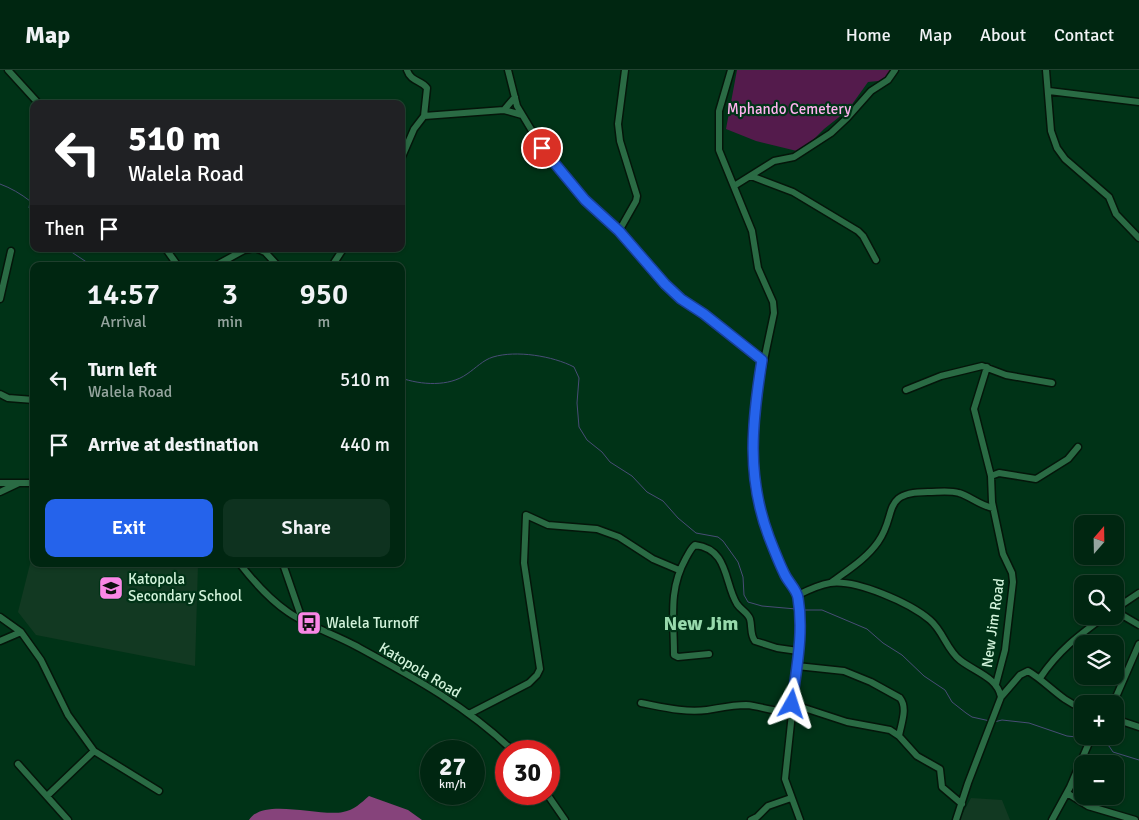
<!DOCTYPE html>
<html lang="en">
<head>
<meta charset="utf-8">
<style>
  :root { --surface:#002611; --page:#0e321f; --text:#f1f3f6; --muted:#95a59f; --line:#224331; --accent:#2563eb }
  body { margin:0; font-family:Signika,sans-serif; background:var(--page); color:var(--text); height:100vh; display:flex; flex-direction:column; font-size:19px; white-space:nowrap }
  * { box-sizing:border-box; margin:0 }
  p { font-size:16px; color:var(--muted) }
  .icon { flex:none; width:28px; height:28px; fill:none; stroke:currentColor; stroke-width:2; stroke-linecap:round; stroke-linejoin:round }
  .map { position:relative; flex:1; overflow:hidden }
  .details { position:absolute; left:30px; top:192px; width:375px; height:305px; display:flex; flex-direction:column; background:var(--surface); border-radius:10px; box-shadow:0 1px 4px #0004,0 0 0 1px var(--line) }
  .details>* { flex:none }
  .guide { position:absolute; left:30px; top:30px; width:375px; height:152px; border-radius:10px; box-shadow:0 1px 4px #0004,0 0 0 1px var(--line); background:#202124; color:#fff; overflow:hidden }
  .needle { width:32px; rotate:20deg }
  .controls { position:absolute; left:1074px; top:445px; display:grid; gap:10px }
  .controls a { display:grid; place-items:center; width:50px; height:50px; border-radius:10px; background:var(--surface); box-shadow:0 1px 4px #0004,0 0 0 1px var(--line); font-size:25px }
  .speed { position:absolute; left:420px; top:670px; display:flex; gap:10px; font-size:25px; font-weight:700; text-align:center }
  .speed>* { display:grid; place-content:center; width:65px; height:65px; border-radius:50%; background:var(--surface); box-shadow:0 1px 4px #0004,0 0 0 1px var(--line); line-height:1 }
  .speed small { font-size:12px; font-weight:400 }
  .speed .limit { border:8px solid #d22; background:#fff; color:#111 }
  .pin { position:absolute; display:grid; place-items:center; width:42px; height:42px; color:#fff; margin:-21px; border:2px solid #fff; border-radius:50%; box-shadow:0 1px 5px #0007 }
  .me { position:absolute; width:55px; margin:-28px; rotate:6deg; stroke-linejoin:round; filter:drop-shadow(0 0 4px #0008) }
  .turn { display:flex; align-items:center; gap:18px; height:105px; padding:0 15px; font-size:22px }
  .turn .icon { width:65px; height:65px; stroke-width:2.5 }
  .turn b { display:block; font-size:35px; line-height:42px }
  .then { display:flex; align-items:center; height:48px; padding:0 15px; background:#0003; gap:10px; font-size:19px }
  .eta { display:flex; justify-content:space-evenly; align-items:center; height:85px; text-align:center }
  .eta b { font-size:30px; font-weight:600; line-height:35px }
  .primary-button { display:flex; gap:10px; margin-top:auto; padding:10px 15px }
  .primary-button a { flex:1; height:58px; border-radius:10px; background:var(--accent); color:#fff; font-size:20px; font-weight:600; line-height:58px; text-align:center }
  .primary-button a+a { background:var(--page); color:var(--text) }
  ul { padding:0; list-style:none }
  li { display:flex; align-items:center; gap:15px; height:65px; padding:0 15px }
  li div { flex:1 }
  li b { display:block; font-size:19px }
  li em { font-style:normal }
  header { display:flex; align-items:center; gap:30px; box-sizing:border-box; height:70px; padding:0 25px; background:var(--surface); border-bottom:1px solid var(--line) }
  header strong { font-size:24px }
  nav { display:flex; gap:28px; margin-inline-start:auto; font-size:18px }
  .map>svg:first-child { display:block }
  .built { fill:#123922 }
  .green { fill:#541b4c }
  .forest { fill:#86437b }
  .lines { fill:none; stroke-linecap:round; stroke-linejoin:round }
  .stream { stroke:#484d76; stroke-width:1 }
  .minor-casing { stroke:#04160a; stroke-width:9 }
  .minor { stroke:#2a6b44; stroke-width:6 }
  .route-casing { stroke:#184099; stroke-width:12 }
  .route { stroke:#2563eb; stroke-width:9 }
  .labels { text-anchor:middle; stroke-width:4.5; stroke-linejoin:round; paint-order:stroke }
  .park-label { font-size:15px; fill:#ffb2ef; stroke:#003317 }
  .poi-label { font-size:15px; fill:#d2f3db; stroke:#003317; text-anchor:start }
  .street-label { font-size:15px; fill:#d2f3db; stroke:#003317 }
  .district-label { font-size:20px; font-weight:bold; fill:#97d9ac; stroke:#003317 }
</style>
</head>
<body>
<header>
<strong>Map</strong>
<nav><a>Home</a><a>Map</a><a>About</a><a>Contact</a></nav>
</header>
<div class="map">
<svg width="1139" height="750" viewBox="0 0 1139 750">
  <rect width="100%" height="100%" fill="#003317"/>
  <path class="built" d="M34 478V494H198L195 596 36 565 18 542Z
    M971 728 1002 730 1010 750H959Z"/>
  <path class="green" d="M737 0H891L888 10 868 12 848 40 824 59 801 82 756 71 726 59Z"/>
  <path class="forest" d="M369 726 408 740 422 750H249C263 727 319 747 343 742 354 740 361 733 369 726Z"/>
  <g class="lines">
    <path class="stream" d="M0 114C11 118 21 124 30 131L29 138 34 141
      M67 179 88 193 97 196
      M401 308C421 315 449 317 467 304 476 298 483 290 493 287 516 280 553 286 574 297L579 308 577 333 579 357 587 370 602 382 610 392 632 406 647 422 663 431 678 448 696 463 718 467 723 471 738 492 743 507 744 525 748 532 762 536 796 539
      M802 540H822L867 559 883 573 902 585 924 606 945 620 952 632 966 643 972 647 990 651
      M994 652 1002 650 1029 653 1067 666 1096 669 1109 676 1113 682 1139 690"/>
    <defs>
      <path id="minor" d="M8 0 39 34
        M407 0C411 12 421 10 427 18L424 46
        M508 0 517 36 532 61 542 78 585 130 619 161 665 213 681 229 704 244 762 291
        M731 0 719 41V80L752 161 758 198 773 232 774 243 756 328 752 360V393L755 420 762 449 785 507 798 525 800 569 785 709 800 750
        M1046 0 1051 61 1057 78 1065 89 1109 127 1116 144 1139 168
        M1049 21 1139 32
        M504 40 515 27
        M401 89 414 59 424 46 504 40 522 45
        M751 106 793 122 858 161 863 166 876 190
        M734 116 774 91 794 87 831 63 847 48 871 21 888 10 895 0
        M619 161 636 131 637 126 620 71 618 54 625 0
        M166 179 178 196
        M258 179 265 182 278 196
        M215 196 244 180 250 179
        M332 196 343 179
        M0 229 11 181
        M987 297 974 339 991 406 992 432 1003 484 1012 503 1013 512 1005 580 996 614
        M906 320 941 306 982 296 1006 305 1052 313
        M0 324 8 328 34 330
        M991 406 999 403 1036 409 1068 389 1078 377
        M0 413H34
        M0 422 19 413
        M240 494C254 512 269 529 288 542 308 556 334 564 356 576 411 606 467 636 513 681
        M283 494 302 549
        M832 512C848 500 866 489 878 472 898 444 880 422 928 422 938 422 949 420 959 423 970 426 979 435 993 438
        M798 525C808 520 818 515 830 513 856 509 910 533 930 550 943 561 947 580 960 590 975 602 997 607 1001 627L968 713 956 750
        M1116 538 1122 545 1139 555
        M1115 539 1139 523
        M0 547 21 562 41 590 68 645 94 681 159 721
        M0 571 21 562
        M709 584 678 587 674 585C674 549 668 520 686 488 689 483 691 478 695 475 729 479 724 513 737 534 741 540 748 543 750 549 752 556 750 565 755 571L777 578 798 581
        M797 596 844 601 871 612 900 628C908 638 901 654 899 666
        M1040 608C1059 580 1078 566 1105 546
        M1001 627 1020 605 1028 601C1047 612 1061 631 1082 638
        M641 633C662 637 685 643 707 640 720 638 732 635 746 635 762 636 773 643 792 641
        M792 634 847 652 890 660 899 666 917 686 940 699 942 717 962 734
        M1113 634 1139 574
        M469 644 529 613 537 605 540 599 524 493 526 445 548 455 597 459 619 467 653 489 679 500
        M1115 649 1139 657
        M18 694 68 750
        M1067 723 1088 736 1135 750
        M547 724 565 750
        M47 726 94 681
        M751 750 757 747 768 736 791 728
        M1052 750 1070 717 1088 675"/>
    </defs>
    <use href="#minor" class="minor-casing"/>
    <use href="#minor" class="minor"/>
  </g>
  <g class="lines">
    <defs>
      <path id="route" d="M542 78 585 130 619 161 665 214 681 229 704 244 762 290C752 352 746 406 769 467 774 480 779 493 785 505 789 513 797 520 798 528 804 563 796 600 792 634"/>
    </defs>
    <use href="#route" class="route-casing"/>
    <use href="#route" class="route"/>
  </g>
  <defs>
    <symbol id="school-square" viewBox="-11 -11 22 22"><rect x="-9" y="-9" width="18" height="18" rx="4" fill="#fa87e6" stroke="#003317"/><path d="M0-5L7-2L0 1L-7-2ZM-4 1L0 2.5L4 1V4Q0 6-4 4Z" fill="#111"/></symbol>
    <symbol id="bus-square" viewBox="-11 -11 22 22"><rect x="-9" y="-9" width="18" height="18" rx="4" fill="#fa87e6" stroke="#003317"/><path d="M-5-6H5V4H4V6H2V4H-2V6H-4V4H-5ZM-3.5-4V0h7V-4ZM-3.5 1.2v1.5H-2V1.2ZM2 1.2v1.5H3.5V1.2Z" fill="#111"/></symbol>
  </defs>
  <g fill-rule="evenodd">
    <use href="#school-square" x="97" y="504" width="28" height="28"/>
    <use href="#bus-square" x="295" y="539" width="28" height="28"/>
  </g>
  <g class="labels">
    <g class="park-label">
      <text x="789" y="44">Mphando Cemetery</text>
    </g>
    <g class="poi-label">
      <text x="128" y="514">Katopola<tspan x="128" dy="17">Secondary School</tspan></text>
      <text x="326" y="558">Walela Turnoff</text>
    </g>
    <g class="street-label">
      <text transform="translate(993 553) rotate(-82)" y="5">New Jim Road</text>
      <text transform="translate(420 600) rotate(31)" y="5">Katopola Road</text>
    </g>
    <g class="district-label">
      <text x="701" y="560">New Jim</text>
    </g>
  </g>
</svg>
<div class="controls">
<a><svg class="needle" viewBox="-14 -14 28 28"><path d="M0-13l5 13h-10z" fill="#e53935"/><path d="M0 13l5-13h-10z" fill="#95a59f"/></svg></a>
<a><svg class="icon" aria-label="search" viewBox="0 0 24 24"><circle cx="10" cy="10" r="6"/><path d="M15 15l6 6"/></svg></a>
<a><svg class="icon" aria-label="layers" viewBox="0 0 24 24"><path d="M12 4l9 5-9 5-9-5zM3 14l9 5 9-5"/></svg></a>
<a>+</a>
<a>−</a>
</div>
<div class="speed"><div>27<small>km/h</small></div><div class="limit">30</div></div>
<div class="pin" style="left:542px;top:78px;background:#d93025"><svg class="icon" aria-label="arrive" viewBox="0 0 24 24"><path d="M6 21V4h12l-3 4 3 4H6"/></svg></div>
<svg class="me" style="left:792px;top:634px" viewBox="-20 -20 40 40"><path d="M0-17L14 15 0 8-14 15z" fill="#2563eb" stroke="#fff" stroke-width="4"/></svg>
<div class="guide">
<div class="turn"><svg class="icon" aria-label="left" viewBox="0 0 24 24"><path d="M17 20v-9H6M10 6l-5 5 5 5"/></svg><div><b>510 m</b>Walela Road</div></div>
<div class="then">Then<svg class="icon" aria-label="arrive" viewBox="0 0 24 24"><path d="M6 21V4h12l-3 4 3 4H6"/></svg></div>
</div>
<section class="details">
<div class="eta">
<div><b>14:57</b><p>Arrival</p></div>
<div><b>3</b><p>min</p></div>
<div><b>950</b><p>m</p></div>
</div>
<ul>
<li><svg class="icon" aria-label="left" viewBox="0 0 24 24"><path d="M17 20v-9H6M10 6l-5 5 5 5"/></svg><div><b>Turn left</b><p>Walela Road</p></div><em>510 m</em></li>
<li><svg class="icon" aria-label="arrive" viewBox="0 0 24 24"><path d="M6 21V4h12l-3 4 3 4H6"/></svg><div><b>Arrive at destination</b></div><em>440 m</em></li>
</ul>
<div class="primary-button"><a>Exit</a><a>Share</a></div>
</section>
</div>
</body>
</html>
